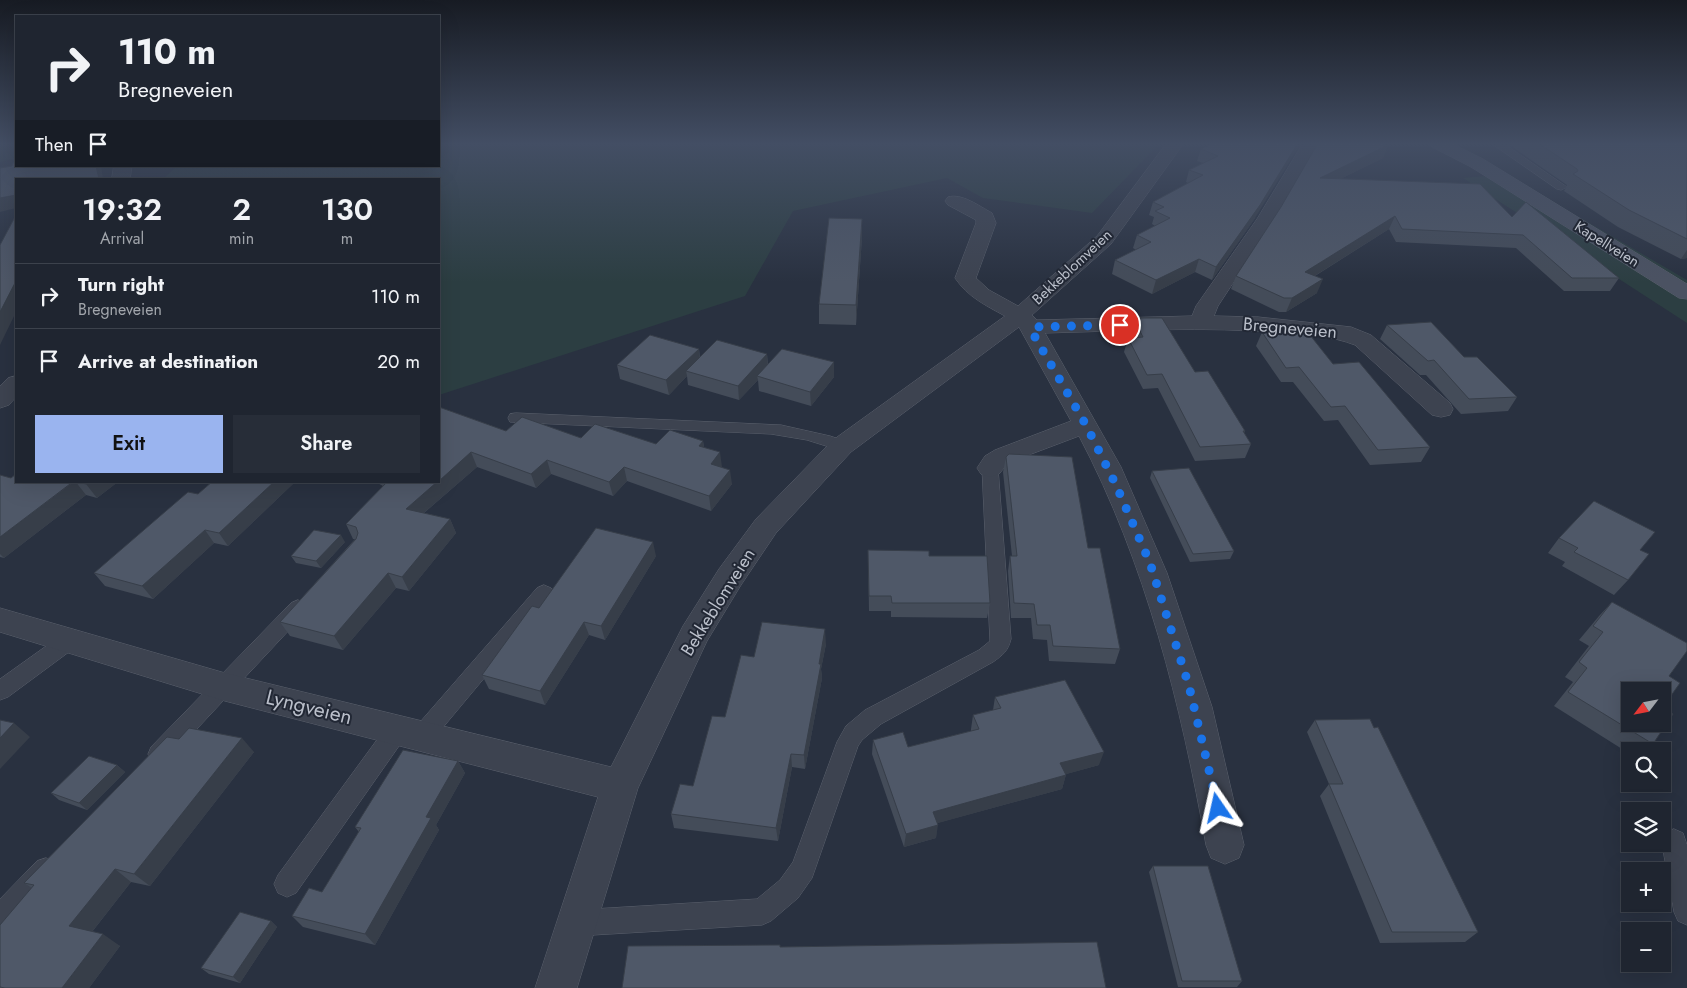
<!DOCTYPE html>
<html lang="en">
<head>
<meta charset="utf-8">
<style>
  :root { --surface:#1f2530; --page:#272d38; --text:#f1f3f6; --muted:#a1a5ab; --line:#3c424c; --accent:#9ab4ef }
  body { margin:0; font-family:Jost,sans-serif; background:var(--page); color:var(--text); height:100vh; display:flex; flex-direction:column; font-size:19px; white-space:nowrap }
  * { box-sizing:border-box; margin:0 }
  p { font-size:16px; color:var(--muted) }
  .icon { flex:none; width:28px; height:28px; fill:none; stroke:currentColor; stroke-width:2; stroke-linecap:round; stroke-linejoin:round }
  .map { position:relative; flex:1; overflow:hidden }
  .side { position:absolute; left:15px; top:178px; width:425px; height:305px; display:flex; flex-direction:column; background:var(--surface); border-radius:0px; box-shadow:0 5px 20px #0002,0 0 0 1px var(--line) }
  .side>* { flex:none }
  .top-card { position:absolute; left:15px; top:15px; width:425px; height:152px; border-radius:0px; box-shadow:0 5px 20px #0002,0 0 0 1px var(--line); background:#1f2530; color:var(--text); overflow:hidden }
  .needle { width:32px; rotate:238deg }
  .tools { position:absolute; left:1621px; top:682px; display:grid; gap:10px }
  .tools a { display:grid; place-items:center; width:50px; height:50px; border-radius:0px; background:var(--surface); box-shadow:0 5px 20px #0002,0 0 0 1px var(--line); font-size:25px }
  .pin { position:absolute; display:grid; place-items:center; width:42px; height:42px; color:#fff; margin:-21px; border:2px solid #fff; border-radius:50%; box-shadow:0 1px 5px #0007 }
  .me { position:absolute; width:55px; margin:-28px; rotate:349deg; stroke-linejoin:round; filter:drop-shadow(0 0 4px #0008) }
  .turn { display:flex; align-items:center; gap:18px; height:105px; padding:0 20px; font-size:22px }
  .turn .icon { width:65px; height:65px; stroke-width:2.5 }
  .turn b { display:block; font-size:35px; line-height:42px }
  .then { display:flex; align-items:center; height:48px; padding:0 20px; background:#0003; gap:10px; font-size:19px }
  .eta { display:flex; justify-content:space-evenly; align-items:center; height:85px; text-align:center }
  .eta b { font-size:30px; font-weight:600; line-height:35px }
  .button { display:flex; gap:10px; margin-top:auto; padding:10px 20px }
  .button a { flex:1; height:58px; border-radius:0px; background:var(--accent); color:#111; font-size:20px; font-weight:600; line-height:58px; text-align:center }
  .button a+a { background:var(--page); color:var(--text) }
  ul { padding:0; list-style:none }
  li { display:flex; align-items:center; gap:15px; height:65px; padding:0 20px; border-top:1px solid var(--line) }
  li div { flex:1 }
  li b { display:block; font-size:19px }
  li em { font-style:normal }
  .map>svg:first-child { display:block }
  .green { fill:#2c3e42 }
  .lines { fill:none; stroke-linecap:round; stroke-linejoin:round }
  .lane-casing { stroke:#5b616d; stroke-width:1 }
  .street-casing { stroke:#5b616d; stroke-width:1 }
  .secondary-casing { stroke:#5b616d; stroke-width:1 }
  .lane { fill:#3d4350; fill-rule:evenodd }
  .street { fill:#3d4350; fill-rule:evenodd }
  .secondary { fill:#4b5262; fill-rule:evenodd }
  .wall { fill:#444c59 }
  .shaded-wall { fill:#373e49 }
  .building { fill:#4f5868; stroke:#373e49; fill-rule:evenodd }
  .route { stroke:#1a73e8; stroke-width:9; stroke-dasharray:0 16.2 }
  .labels { text-anchor:middle; stroke-width:4; stroke-linejoin:round; paint-order:stroke }
  .far-street-label { font-size:15px; fill:#babfca; stroke:#222835 }
  .street-label { font-size:18px; fill:#babfca; stroke:#222835 }
  .near-street-label { font-size:21px; fill:#babfca; stroke:#222835 }
</style>
</head>
<body>
<div class="map">
<svg width="1687" height="988" viewBox="0 0 1687 988">
  <rect width="100%" height="100%" fill="#293140"/>
  <path class="green" d="M0 143H16V158L0 162Z
    M439 143H1160L1092 213 983 198 947 178 793 211 745 296 439 395V179H163L177 166H439Z
    M1508 174 1572 213 1687 280V323L1463 178Z"/>
  <g class="lines">
    <defs>
      <path id="lane" d="M1491 143H1503L1567 187 1561 190 1557 189Z
        M516 413 781 425 830 436 848 442 850 446 848 450 842 451 807 440 771 434 510 422 508 418 510 414Z
        M990 462 996 464 998 468 1011 639C1008 651 1003 655 993 662L881 724 862 740 858 746 812 878 798 898 771 921 762 925 576 936 567 932 563 923 567 914 576 910 757 899 780 880 793 862 837 742 846 726 865 710 979 650 990 641 982 468 984 464Z
        M544 585 551 588 554 593 551 598 430 743 422 746 414 743 411 736 414 729 537 588Z
        M298 600 305 603 308 608 305 613 167 761 159 764 151 761 148 754 151 747 291 603Z
        M70 632 77 634 80 640 77 646 8 697 0 700V679L63 634Z
        M398 719 406 722 409 729 406 736 296 893 287 897 278 893 274 884 278 875 390 722Z
        M1674 829 1683 833 1687 845V925L1678 921 1674 912 1662 844 1665 833Z
        M46 858 55 861 58 870 55 879 9 927 0 931V899L37 861Z"/>
      <path id="street" d="M1167 143H1184L1111 244 1032 315 1037 320 1192 316 1196 306 1257 219 1303 143H1319L1275 219 1218 306 1214 316 1258 317 1351 327 1371 335 1450 403 1453 409 1450 415 1441 417 1432 415 1355 345C1332 336 1308 335 1284 333 1205 326 1125 331 1045 333L1121 467 1167 573 1212 707 1244 845 1239 858 1225 864 1211 858 1206 845C1181 705 1146 563 1079 436L1026 456 1004 468 999 474 990 477 981 474 977 468 985 456 995 450 1071 421 1019 327 851 452 776 533 741 585 707 641 638 788 577 988H535L598 797 225 701 0 632V608L225 673 611 767 683 626 719 569 756 519 833 440 1005 316C985 305 968 297 955 278L976 223V220L948 205 945 201 948 197C962 193 979 206 992 213L996 223 976 278 989 290 1018 306 1097 236Z
        M114 166H132L130 179H112Z
        M16 376V397L9 405 0 408V386L8 378Z"/>
      <path id="secondary" d="M1430 143H1451L1483 159 1687 284V299L1679 298 1471 167 1432 147Z"/>
    </defs>
    <use href="#lane" class="lane-casing"/>
    <use href="#street" class="street-casing"/>
    <use href="#secondary" class="secondary-casing"/>
    <use href="#lane" class="lane"/>
    <use href="#street" class="street"/>
    <use href="#secondary" class="secondary"/>
  </g>
  <path class="wall" d="M1213 143 1255 218 1212 280 1195 272 1152 294 1112 274 1115 260 1136 250 1133 248 1137 235 1155 226 1152 224 1154 217 1149 215 1153 202 1188 183 1186 182 1189 170 1203 163 1197 161 1201 149Z
    M1318 143H1386L1384 144 1388 145 1383 158 1340 179 1512 217 1619 278 1610 291H1564L1516 248 1396 242 1389 229 1315 276 1317 293 1286 312H1279L1231 289 1236 276 1281 207Z
    M1507 143H1687V258L1681 259 1618 227 1564 191 1567 185Z
    M862 219V237L856 325 819 324V304Z
    M1133 318 1195 372 1245 431 1244 433 1251 444 1245 458 1195 461 1158 388 1143 389 1124 352 1128 338H1132L1129 332Z
    M1387 325 1464 357 1517 397 1508 411 1461 414 1426 375H1420L1380 339Z
    M1262 332 1333 364 1430 447 1421 462 1370 465 1338 420 1324 421 1293 382H1281L1256 346Z
    M699 349 700 357 767 354 768 364 834 377 811 406 759 391 758 380 739 400 688 385 687 376 669 395 620 379 617 365Z
    M439 407 506 431 656 444 703 441 704 447 722 467 732 484 711 511 627 481 613 496 551 474 536 488 477 467 424 513 450 519 456 533 409 591 396 588 343 650 290 636 280 622 355 539H353L346 524 383 486 374 481H439Z
    M1006 457 1088 548 1120 649 1115 664 1049 661 1047 640 1033 639 1031 618H1011L1008 571 1010 556H1012L1003 472Z
    M1152 471 1234 551 1230 559 1190 562 1150 478Z
    M0 475 16 481H119L97 498 86 495 4 558 0 557Z
    M213 481H296L228 546 214 543 153 599 105 586 94 573 198 494Z
    M1559 538 1640 550 1628 580 1614 595 1562 566 1565 562 1548 553Z
    M345 542 321 568 296 563 291 556Z
    M868 550 929 556 990 603 987 618 891 617V611H869Z
    M656 556 605 640 589 635 545 705 489 689 482 675 539 608Z
    M1612 602 1669 676 1663 707 1653 744 1645 751H1630V754L1554 706 1573 682 1565 677 1589 646 1579 640 1599 616Z
    M826 644 821 669 822 678 805 769 792 767 778 841 674 828 671 814 693 786 754 657Z
    M995 697 1099 765 1066 774 1062 789 937 823 936 838 904 847 872 754 873 740 908 747 971 731V729L973 715 993 710Z
    M1315 720 1478 932 1465 942 1380 943 1320 796 1329 784 1307 732Z
    M179 739 254 752 150 886 131 882 92 932 120 946 89 988H0V925L32 888 24 883Z
    M458 761 465 773 436 825 439 830 375 945 303 927 292 916 322 892 359 832 355 827Z
    M117 765 125 772 87 810 59 800 51 793Z
    M1153 866 1242 981 1237 987H1178L1149 872Z
    M271 921 277 927 240 983 209 974 201 968Z"/>
  <path class="shaded-wall" d="M1298 143H1301L1255 218 1212 280 1216 267Z
    M1388 145 1383 158 1316 191 1320 178Z
    M96 166H101L103 179H99Z
    M16 195V208L0 212V198Z
    M1395 216 1389 229 1300 285 1305 272Z
    M862 219V237L856 325V305Z
    M1687 250V258L1681 259Z
    M1199 259 1195 272 1152 294 1156 280Z
    M1323 279 1317 293 1286 312 1292 298Z
    M16 281V312L0 345V312Z
    M699 349 700 363 686 371 687 376 669 395 666 380Z
    M767 354 768 368 757 376 758 380 739 400 738 386Z
    M834 362V377L811 406 810 392Z
    M703 441 705 455 699 446Z
    M471 452 477 467 412 523 406 509Z
    M720 452 722 467 713 478 711 464Z
    M547 460 551 474 536 488 531 474Z
    M624 467 627 481 613 496 609 482Z
    M730 470 732 484 711 511 709 496Z
    M75 481 86 495 4 558 0 554V537Z
    M90 481H119L97 498 86 484Z
    M275 481H296L228 546 219 533Z
    M450 519 456 533 409 591 402 577Z
    M205 530 214 543 153 599 142 586Z
    M341 535 345 542 321 568 316 561Z
    M653 542 656 556 605 640 601 626Z
    M388 573 396 588 343 650 334 636Z
    M584 622 589 635 545 705 540 691Z
    M825 629 826 644 821 669 822 678 805 769 804 755Z
    M14 723 30 737 0 769V738Z
    M242 738 254 752 150 886 134 874Z
    M1104 752 1099 765 1056 777 1060 763Z
    M791 754 792 767 778 841 776 828Z
    M458 761 465 773 436 825 439 830 375 945 365 934 426 817Z
    M117 765 125 772 87 810 79 803Z
    M1066 775 1062 789 931 825 933 812Z
    M938 825 936 838 904 847 906 834Z
    M115 869 131 882 87 938 69 926Z
    M271 921 277 927 240 983 233 977Z
    M103 934 120 946 89 988H62Z"/>
  <path class="building" d="M1213 143H1298L1260 205 1216 267 1199 259 1156 280 1115 260 1151 242 1137 235 1170 218 1155 211 1164 207 1153 202 1203 175 1189 170 1218 156 1201 149Z
    M1318 143H1382L1388 145 1320 178 1480 184 1512 217 1526 202 1619 278H1572L1523 235 1402 229 1395 216 1305 272 1323 279 1292 298H1284L1236 276 1281 207Z
    M1538 143H1687V239L1629 210 1573 174 1578 171 1577 169Z
    M16 162V166H96L99 179H16V195L0 198V168L12 166 13 163Z
    M16 215V281L0 312V245Z
    M829 218 862 219 856 305 819 304Z
    M1133 318H1162L1195 372 1208 371 1245 431H1243L1251 444 1200 447 1162 374 1147 375 1128 338 1143 337Z
    M1431 322 1464 357H1477L1517 397 1469 399 1434 360 1428 361 1387 325Z
    M1306 330 1333 364 1359 362 1430 447 1378 450 1345 406 1331 407 1299 367 1286 368 1262 332Z
    M650 335 699 349 666 380 617 365Z
    M717 340 767 354 738 386 686 371Z
    M782 349 834 362 810 392 757 376Z
    M439 407 506 431 522 417 581 438 595 424 656 444 670 430 703 441 699 446 720 452 711 464 730 470 709 496 624 467 609 482 547 460 531 474 471 452 439 481Z
    M1009 454 1072 457 1088 548H1100L1120 649 1053 646 1050 625H1037L1034 604 1014 603 1010 556H1017L1006 457Z
    M1189 468 1234 551 1193 554 1152 471Z
    M16 474V481H74L0 537V475L11 478Z
    M75 481H90L86 484Z
    M213 481H275L219 533 205 530 142 586 94 573 188 492 198 494Z
    M388 481H438L406 509 450 519 402 577 388 573 334 636 280 622 356 539 358 533 356 527 346 524Z
    M1594 501 1655 532 1640 550 1649 554 1628 580 1574 552 1578 548 1559 538Z
    M596 528 653 542 601 626 584 622 540 691 482 675 532 606 539 608Z
    M314 530 341 535 316 561 291 556Z
    M868 550 929 551V556H987L990 603H892L891 596H869Z
    M1612 602 1687 643V651L1669 676 1680 683 1663 707 1673 714 1653 744 1568 692 1587 668 1579 662 1603 632 1593 626ZM1630 691H1662V724H1630Z
    M762 622 825 629 819 664H821L804 755 791 754 776 828 671 814 680 784 693 786 712 716 725 717 741 655 754 657Z
    M1065 680 1104 752 1060 763 1066 775 933 812 938 825 906 834 873 740 903 732 908 747 979 729 973 715 1001 708 995 697Z
    M1370 719 1374 728 1378 727 1478 932H1392L1329 784H1343L1315 720Z
    M0 720 14 723 0 738Z
    M189 728 242 738 134 874 115 869 69 926 103 934 62 988H5L0 987V925L34 885 24 883 167 737 179 739Z
    M403 750 458 761 426 817 431 818 365 934 292 916 309 888 322 892 361 828 355 827Z
    M89 756 117 765 79 803 51 793Z
    M1153 866H1208L1242 981H1182Z
    M240 912 271 921 233 977 201 968Z
    M1097 942 1106 988H622L628 946 780 945V947Z"/>
  <linearGradient id="sky" x2="0" y2="1"><stop stop-color="#171b23"/><stop offset="0.51" stop-color="#434e64"/><stop offset="1" stop-color="#434e64" stop-opacity="0"/></linearGradient>
  <rect width="1687" height="282" fill="url(#sky)"/>
  <g class="lines">
    <path class="route" d="M1120 325 1033 327 1035 337 1086 425 1116 485 1150 563 1189 686 1218 808"/>
  </g>
  <g class="labels">
    <g class="far-street-label">
      <text transform="translate(1607 244) rotate(32)" y="5">Kapellveien</text>
      <text transform="translate(1072 267) rotate(-43)" y="5">Bekkeblomveien</text>
    </g>
    <g class="street-label">
      <text transform="translate(1290 328) rotate(5)" y="6">Bregneveien</text>
      <text transform="translate(718 602) rotate(-58)" y="6">Bekkeblomveien</text>
    </g>
    <g class="near-street-label">
      <text transform="translate(309 707) rotate(14)" y="7">Lyngveien</text>
    </g>
  </g>
</svg>
<div class="tools">
<a><svg class="needle" viewBox="-14 -14 28 28"><path d="M0-13l5 13h-10z" fill="#e53935"/><path d="M0 13l5-13h-10z" fill="#a1a5ab"/></svg></a>
<a><svg class="icon" aria-label="search" viewBox="0 0 24 24"><circle cx="10" cy="10" r="6"/><path d="M15 15l6 6"/></svg></a>
<a><svg class="icon" aria-label="layers" viewBox="0 0 24 24"><path d="M12 4l9 5-9 5-9-5zM3 14l9 5 9-5"/></svg></a>
<a>+</a>
<a>−</a>
</div>
<div class="pin" style="left:1120px;top:325px;background:#d93025"><svg class="icon" aria-label="arrive" viewBox="0 0 24 24"><path d="M6 21V4h12l-3 4 3 4H6"/></svg></div>
<svg class="me" style="left:1218px;top:808px" viewBox="-20 -20 40 40"><path d="M0-17L14 15 0 8-14 15z" fill="#1a73e8" stroke="#fff" stroke-width="4"/></svg>
<div class="top-card">
<div class="turn"><svg class="icon" aria-label="right" viewBox="0 0 24 24"><path d="M7 20v-9h11M14 6l5 5-5 5"/></svg><div><b>110 m</b>Bregneveien</div></div>
<div class="then">Then<svg class="icon" aria-label="arrive" viewBox="0 0 24 24"><path d="M6 21V4h12l-3 4 3 4H6"/></svg></div>
</div>
<section class="side">
<div class="eta">
<div><b>19:32</b><p>Arrival</p></div>
<div><b>2</b><p>min</p></div>
<div><b>130</b><p>m</p></div>
</div>
<ul>
<li><svg class="icon" aria-label="right" viewBox="0 0 24 24"><path d="M7 20v-9h11M14 6l5 5-5 5"/></svg><div><b>Turn right</b><p>Bregneveien</p></div><em>110 m</em></li>
<li><svg class="icon" aria-label="arrive" viewBox="0 0 24 24"><path d="M6 21V4h12l-3 4 3 4H6"/></svg><div><b>Arrive at destination</b></div><em>20 m</em></li>
</ul>
<div class="button"><a>Exit</a><a>Share</a></div>
</section>
</div>
</body>
</html>
